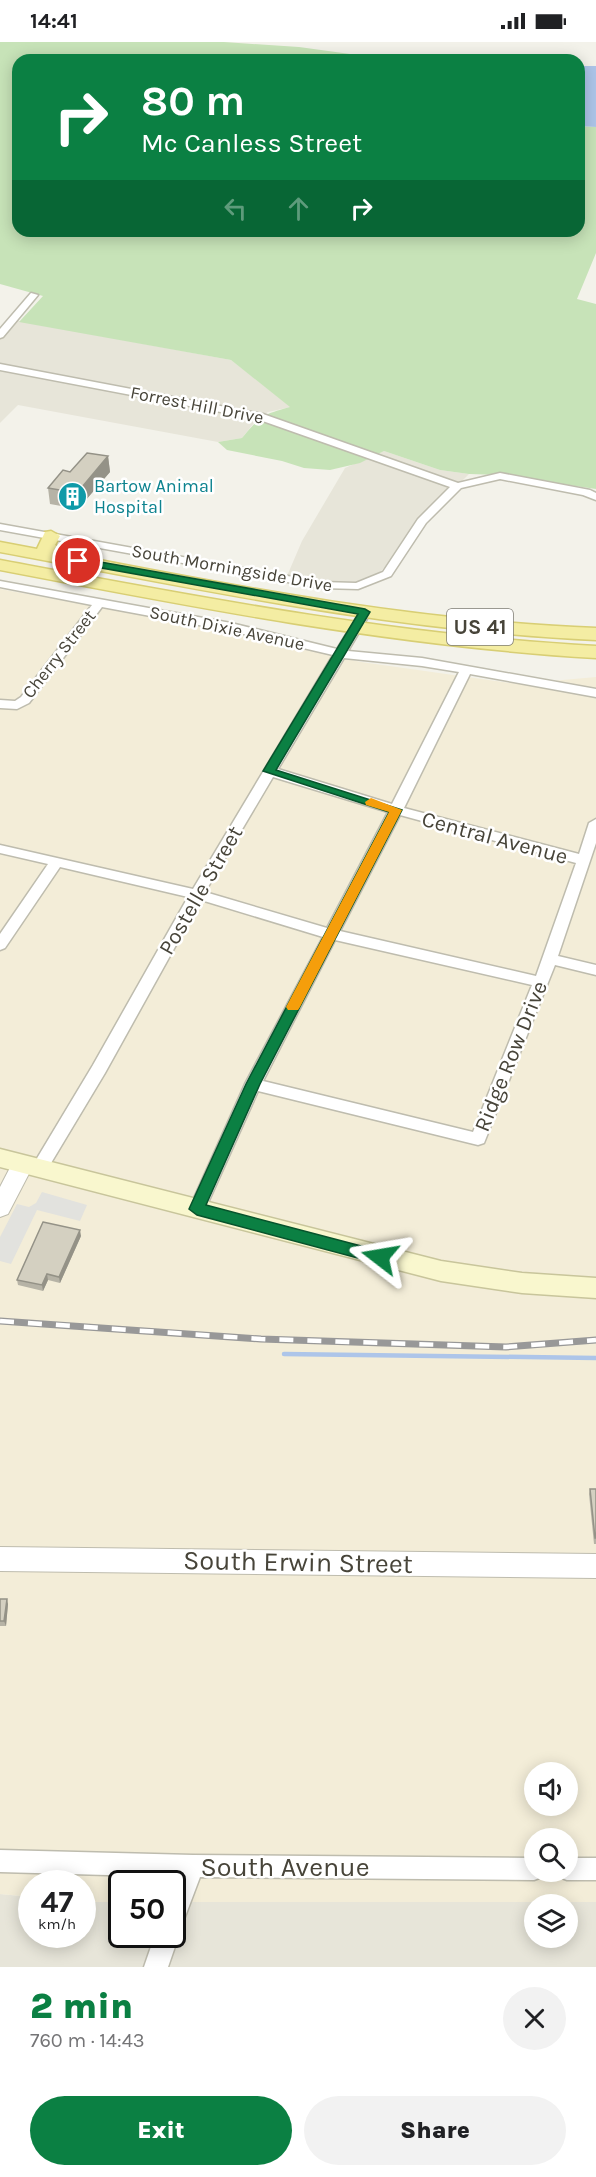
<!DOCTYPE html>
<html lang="en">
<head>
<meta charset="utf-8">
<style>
  :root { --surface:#fff; --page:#f2f2f2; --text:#202124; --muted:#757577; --accent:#0b8043 }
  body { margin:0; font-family:Karla,sans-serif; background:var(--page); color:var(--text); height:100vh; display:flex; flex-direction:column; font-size:22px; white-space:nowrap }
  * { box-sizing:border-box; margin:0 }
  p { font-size:20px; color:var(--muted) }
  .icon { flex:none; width:33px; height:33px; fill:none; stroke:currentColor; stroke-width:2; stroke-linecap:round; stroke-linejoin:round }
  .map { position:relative; height:1925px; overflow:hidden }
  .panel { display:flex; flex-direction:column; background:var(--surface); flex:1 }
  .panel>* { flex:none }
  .guide { position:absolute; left:12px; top:12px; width:573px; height:183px; border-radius:18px; box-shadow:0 3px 15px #0003; background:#0b8043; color:#fff; overflow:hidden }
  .tools { position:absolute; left:524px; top:1720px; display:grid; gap:12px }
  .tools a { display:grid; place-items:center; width:54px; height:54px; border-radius:50%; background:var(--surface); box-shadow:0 3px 15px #0003; font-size:30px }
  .speed { position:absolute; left:18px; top:1828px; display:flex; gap:12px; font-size:30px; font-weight:700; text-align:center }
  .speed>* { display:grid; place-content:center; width:78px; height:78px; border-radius:50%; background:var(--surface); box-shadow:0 3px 15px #0003; line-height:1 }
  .speed small { font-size:15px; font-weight:400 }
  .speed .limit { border:3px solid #111; border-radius:9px; background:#fff; color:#111 }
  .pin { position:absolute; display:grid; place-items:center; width:51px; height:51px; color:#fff; margin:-26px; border:3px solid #fff; border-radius:50%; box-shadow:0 2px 6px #0007 }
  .me { position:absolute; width:66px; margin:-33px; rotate:284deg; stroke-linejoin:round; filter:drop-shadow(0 0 4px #0008) }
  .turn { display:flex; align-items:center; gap:21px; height:126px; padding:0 30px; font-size:27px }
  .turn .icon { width:78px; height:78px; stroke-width:2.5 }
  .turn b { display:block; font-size:42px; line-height:51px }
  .lanes { display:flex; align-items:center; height:57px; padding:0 30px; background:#0003; justify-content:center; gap:30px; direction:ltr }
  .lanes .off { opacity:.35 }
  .round { display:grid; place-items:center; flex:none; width:63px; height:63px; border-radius:32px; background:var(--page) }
  .headline { display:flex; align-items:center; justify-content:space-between; height:102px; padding:0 30px }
  h1 { font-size:36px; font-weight:800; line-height:45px; color:var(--accent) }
  .cta { display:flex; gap:12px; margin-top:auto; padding:12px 30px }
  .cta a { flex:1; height:69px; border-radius:36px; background:var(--accent); color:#fff; font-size:24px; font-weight:800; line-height:69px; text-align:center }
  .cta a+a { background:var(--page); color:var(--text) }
  .status { display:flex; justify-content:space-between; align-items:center; height:42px; padding:0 30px; background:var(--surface); direction:ltr }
  .status svg { height:16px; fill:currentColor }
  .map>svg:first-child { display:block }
  .residential { fill:#e7e5d9; fill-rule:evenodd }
  .commercial { fill:#f3edd8; fill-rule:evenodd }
  .green { fill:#c7e3b8 }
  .parking { fill:#e2e2de }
  .water { fill:#adc5e9 }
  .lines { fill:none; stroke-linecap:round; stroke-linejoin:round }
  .stream { stroke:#adc5e9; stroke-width:4.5 }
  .minor-casing { stroke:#bebcae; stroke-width:3 }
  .tertiary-casing { stroke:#bebcae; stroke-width:2 }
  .secondary-casing { stroke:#c8c59b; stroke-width:3 }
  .primary-casing { stroke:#d8ce74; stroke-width:3 }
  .minor { fill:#fff; fill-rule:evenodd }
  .tertiary { fill:#fff; fill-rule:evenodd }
  .secondary { fill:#f9f7ce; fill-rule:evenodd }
  .primary { fill:#f4eda3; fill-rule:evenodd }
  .rail-casing { stroke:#989898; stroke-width:7 }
  .rail { stroke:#fff; stroke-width:4.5; stroke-dasharray:14; stroke-linecap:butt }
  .wall { fill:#b6b3a6 }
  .shaded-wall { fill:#949287 }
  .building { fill:#d4d0c1; stroke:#949287; stroke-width:1.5 }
  .route { fill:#0b8043; stroke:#07532c; stroke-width:1.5 }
  .slow { fill:#f59e0b }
  .labels { text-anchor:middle; stroke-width:5; stroke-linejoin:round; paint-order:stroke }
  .far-street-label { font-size:18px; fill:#474439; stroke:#fff }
  .far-culture-label { font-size:18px; fill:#0d838f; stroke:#fff; text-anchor:start }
  .shield { fill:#fff; stroke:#7e7c74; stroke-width:1.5 }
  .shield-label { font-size:21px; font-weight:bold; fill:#474439 }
  .street-label { font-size:22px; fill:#474439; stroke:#fff }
  .near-street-label { font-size:27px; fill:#474439; stroke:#fff }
</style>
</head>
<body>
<div class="status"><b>14:41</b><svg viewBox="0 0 49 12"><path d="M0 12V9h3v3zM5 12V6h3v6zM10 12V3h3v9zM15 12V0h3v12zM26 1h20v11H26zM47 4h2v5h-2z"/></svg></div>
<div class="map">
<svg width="596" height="1925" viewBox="0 0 596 1925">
  <rect width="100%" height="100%" fill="#f3f2ea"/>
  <path class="residential" d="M14 278 231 318 291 365 268 370 257 377 242 396 218 400 18 363 0 381V292Z
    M384 409 440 428 469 432 457 444 440 453 420 474 397 513 378 532 359 540 342 542 287 534 302 499 345 426Z
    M0 1852 31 1855 32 1893H82L83 1860H121L122 1893H172L173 1860H596V1925H0ZM534 1863H567V1896H534Z"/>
  <path class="commercial" d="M0 547 169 578 361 620 518 642 596 635V1860H173L172 1842H122L121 1860H83L82 1842H32L31 1855 0 1852ZM534 1731H567V1764H534ZM534 1797H567V1830H534Z"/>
  <path class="green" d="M0 0H224L299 5 394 18H18V189H579V84L596 85V211L577 257 596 262V447L500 433 469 432 440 428 384 409 360 421 330 428 304 426 282 419 227 408 218 400 242 396C261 373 262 373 290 365L231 318 19 280 43 254 0 242Z"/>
  <path class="parking" d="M42 1150 87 1163 80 1179 37 1168 11 1222 0 1219V1195L17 1162 29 1165 36 1161Z"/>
  <path class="water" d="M579 24H596V85L579 84Z"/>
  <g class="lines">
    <path class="stream" d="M284 1312 596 1316"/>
    <defs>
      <path id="minor" d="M31 251 38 253 3 295 0 296V287Z
        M0 322 263 372 458 441 500 431 590 448 596 451V458L583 453 500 437 461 446 426 481 391 534 358 547 321 546 0 488V482L321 540 356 541 383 530 418 477 450 445 257 377 0 328Z
        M0 539 231 581 337 607 361 568 365 567 371 570 348 609 422 616 596 647V655L470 632 404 766 579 812 589 781 596 777V801L558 914 596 923V933L555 923 484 1101 478 1103 258 1049 203 1172 197 1174 191 1172 189 1167 245 1042 323 895 201 858 105 1031 45 1131H33L31 1127 33 1123 93 1023 188 855 60 825 5 906 0 908V892L48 822 0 811V803L193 847 333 613 231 589 102 565 29 661 17 667 0 666V658L15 659 21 655 92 563 0 545ZM344 616 422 624 459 630 392 762 278 727ZM273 735 388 770 327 886 205 850ZM400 773 576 821 536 934 340 889ZM335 898 532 943 473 1090 263 1039Z
        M0 1808 193 1813 534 1816V1830H544L542 1835 534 1838 200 1835 180 1888 177 1889 179 1893 168 1925H144L155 1893H172V1848L178 1835 0 1830Z
        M567 1816H596V1838H567L559 1835 557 1830H567Z"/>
      <path id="tertiary" d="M23 1114 31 1116 34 1122 8 1172 0 1175V1145L15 1116Z
        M0 1505 596 1512V1536L0 1529Z"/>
      <path id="secondary" d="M0 1107 441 1219 522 1231 596 1236V1256L522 1251 441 1239 0 1125Z"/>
      <path id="primary" d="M51 489 60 494 55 503 74 513C247 547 419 579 596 586V598C394 589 198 547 0 510V500L37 507 45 490Z
        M0 518C198 555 394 593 596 604V616C394 604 198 566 0 528Z"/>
    </defs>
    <use href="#minor" class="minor-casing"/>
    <use href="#tertiary" class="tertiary-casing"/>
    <use href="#secondary" class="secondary-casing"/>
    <use href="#primary" class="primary-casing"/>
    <use href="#minor" class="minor"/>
    <use href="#tertiary" class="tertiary"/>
    <use href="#secondary" class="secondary"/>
    <use href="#primary" class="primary"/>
    <defs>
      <path id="rail" d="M0 1279 261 1297 506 1305 596 1298"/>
    </defs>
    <use href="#rail" class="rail-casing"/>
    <use href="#rail" class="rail"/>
  </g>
  <path class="wall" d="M108 414 110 430 78 467 50 462 48 446 70 430Z
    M81 1194 60 1241 48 1238 43 1249 18 1243 17 1238Z
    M590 1447H596V1502H594L589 1452Z
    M0 1557 8 1562 6 1584H0Z"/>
  <path class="shaded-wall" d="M108 414 110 430 78 467 77 451Z
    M80 1188 81 1194 60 1241 59 1235Z
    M47 1232 48 1238 43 1249 42 1243Z
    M7 1557 8 1562 6 1584 4 1579Z"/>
  <path class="building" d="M87 411 108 414 77 451 48 446 63 428 70 430Z
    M43 1180 80 1188 59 1235 47 1232 42 1243 17 1238Z
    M590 1447H596V1496H595Z
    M0 1557H7L4 1579H0Z"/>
  <path class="route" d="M78 516 365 567 370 570 276 728 402 768 260 1042 206 1163 380 1209 388 1215 386 1220 380 1222 197 1173 189 1167 246 1042 389 770 263 729 358 572 74 521V517Z"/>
  <path class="slow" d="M371 756 402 768 300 965 298 968H288L286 965 389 770 366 763 365 760Z"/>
  <defs>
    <symbol id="building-disc" viewBox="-11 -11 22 22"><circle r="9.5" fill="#0f9aa8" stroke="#fff"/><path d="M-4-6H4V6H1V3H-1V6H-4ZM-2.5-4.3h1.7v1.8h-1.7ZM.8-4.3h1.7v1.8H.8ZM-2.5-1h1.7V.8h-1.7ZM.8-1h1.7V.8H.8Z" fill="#fff"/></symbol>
  </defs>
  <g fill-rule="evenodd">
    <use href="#building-disc" x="56" y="438" width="33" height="33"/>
  </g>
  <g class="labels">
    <g class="far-street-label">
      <text transform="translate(197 363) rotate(11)" y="6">Forrest Hill Drive</text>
      <text transform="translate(232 526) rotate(10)" y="6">South Morningside Drive</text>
      <text transform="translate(227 586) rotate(12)" y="6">South Dixie Avenue</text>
      <text transform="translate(59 612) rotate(-52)" y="6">Cherry Street</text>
    </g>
    <g class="far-culture-label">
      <text x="94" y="450">Bartow Animal<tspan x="94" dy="21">Hospital</tspan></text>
    </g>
    <rect class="shield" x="447" y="567" width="66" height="36" rx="4.5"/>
    <g class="shield-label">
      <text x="480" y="592">US 41</text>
    </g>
    <g class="street-label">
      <text transform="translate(495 795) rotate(15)" y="8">Central Avenue</text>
      <text transform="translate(200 848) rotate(-60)" y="8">Postelle Street</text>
      <text transform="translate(510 1014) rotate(-68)" y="8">Ridge Row Drive</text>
    </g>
    <g class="near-street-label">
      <text transform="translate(298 1520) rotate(1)" y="9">South Erwin Street</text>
      <text x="285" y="1834">South Avenue</text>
    </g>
  </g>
</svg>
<div class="tools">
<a><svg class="icon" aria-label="sound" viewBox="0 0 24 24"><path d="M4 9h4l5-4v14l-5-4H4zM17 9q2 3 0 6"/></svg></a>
<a><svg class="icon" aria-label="search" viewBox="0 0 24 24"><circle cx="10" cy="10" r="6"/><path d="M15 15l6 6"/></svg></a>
<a><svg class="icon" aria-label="layers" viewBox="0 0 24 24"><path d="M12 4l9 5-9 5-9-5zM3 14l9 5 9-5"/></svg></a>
</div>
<div class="speed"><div>47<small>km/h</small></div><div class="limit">50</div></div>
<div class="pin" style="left:78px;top:519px;background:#d93025"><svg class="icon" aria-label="arrive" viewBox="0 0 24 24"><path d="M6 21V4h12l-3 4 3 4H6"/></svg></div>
<svg class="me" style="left:380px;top:1215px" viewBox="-20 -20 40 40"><path d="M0-17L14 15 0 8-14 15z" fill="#0b8043" stroke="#fff" stroke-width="4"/></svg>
<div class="guide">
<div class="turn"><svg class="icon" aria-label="right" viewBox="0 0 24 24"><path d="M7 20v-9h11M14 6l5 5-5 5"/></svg><div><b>80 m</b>Mc Canless Street</div></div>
<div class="lanes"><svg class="icon off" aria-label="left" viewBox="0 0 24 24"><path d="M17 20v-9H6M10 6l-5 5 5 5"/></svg><svg class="icon off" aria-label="ahead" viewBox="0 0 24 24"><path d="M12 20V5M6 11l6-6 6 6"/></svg><svg class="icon" aria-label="right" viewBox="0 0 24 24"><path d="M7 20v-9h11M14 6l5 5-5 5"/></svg></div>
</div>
</div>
<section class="panel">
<div class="headline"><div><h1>2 min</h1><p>760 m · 14:43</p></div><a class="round"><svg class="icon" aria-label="close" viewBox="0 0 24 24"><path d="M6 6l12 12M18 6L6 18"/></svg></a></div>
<div class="cta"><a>Exit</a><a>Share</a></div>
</section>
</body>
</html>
